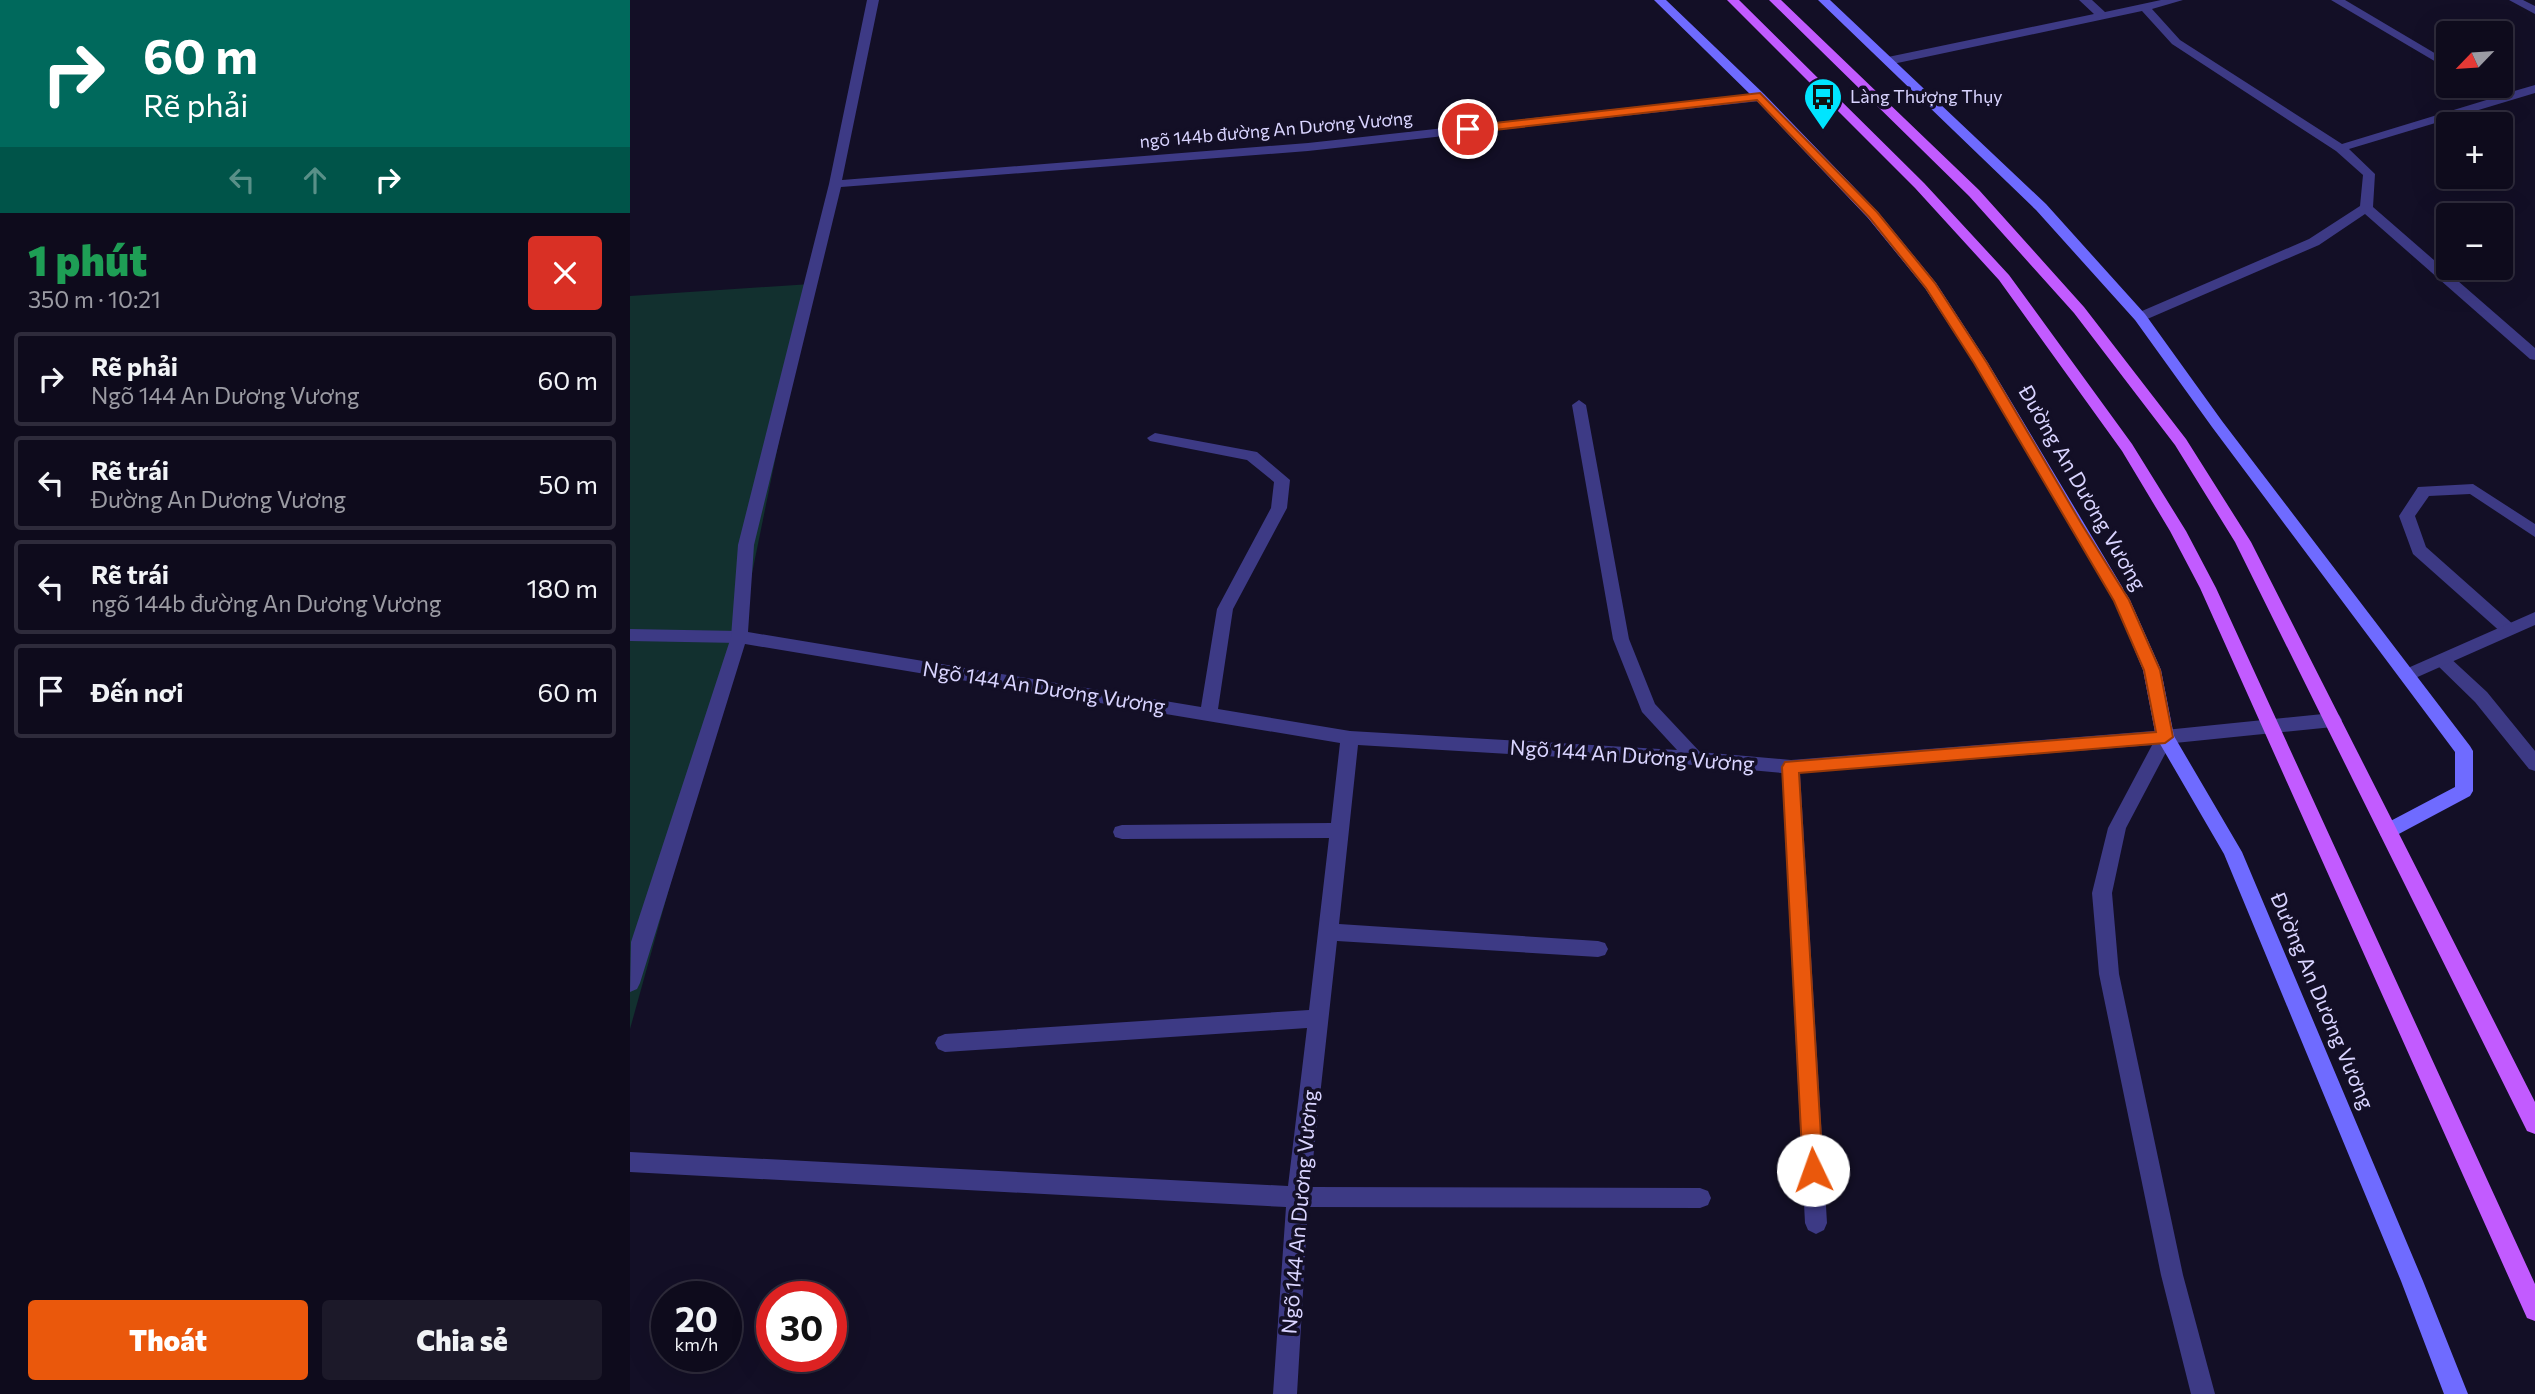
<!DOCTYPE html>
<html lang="vi">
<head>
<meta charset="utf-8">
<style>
  :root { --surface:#0e0b1c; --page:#1c1929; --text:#f1f3f6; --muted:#9b9ba3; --line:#2e2b3b; --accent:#ea580c }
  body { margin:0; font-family:Commissioner,sans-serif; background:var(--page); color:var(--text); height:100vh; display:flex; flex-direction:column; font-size:26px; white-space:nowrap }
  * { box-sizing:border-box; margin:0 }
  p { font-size:23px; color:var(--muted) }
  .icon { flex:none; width:38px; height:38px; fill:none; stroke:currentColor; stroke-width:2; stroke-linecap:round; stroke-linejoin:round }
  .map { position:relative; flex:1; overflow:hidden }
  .sheet { display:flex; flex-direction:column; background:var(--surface); width:630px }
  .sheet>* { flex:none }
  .hud { background:#00695c; color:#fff; overflow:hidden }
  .needle { width:46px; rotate:245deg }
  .fabs { position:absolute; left:1806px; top:21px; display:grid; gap:14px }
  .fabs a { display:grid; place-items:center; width:77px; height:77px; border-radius:7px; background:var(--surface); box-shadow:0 7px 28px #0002,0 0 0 2px var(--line); font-size:35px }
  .speed { position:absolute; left:21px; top:1281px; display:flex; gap:14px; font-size:35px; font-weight:700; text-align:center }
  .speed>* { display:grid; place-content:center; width:91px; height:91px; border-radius:50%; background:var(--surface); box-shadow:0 7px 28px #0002,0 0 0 2px var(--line); line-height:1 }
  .speed small { font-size:18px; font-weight:400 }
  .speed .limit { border:10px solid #d22; background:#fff; color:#111 }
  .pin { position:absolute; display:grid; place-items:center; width:60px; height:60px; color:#fff; margin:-30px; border:4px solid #fff; border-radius:50%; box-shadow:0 2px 7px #0007 }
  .me { position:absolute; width:77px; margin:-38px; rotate:357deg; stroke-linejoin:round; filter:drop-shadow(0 0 5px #0008) }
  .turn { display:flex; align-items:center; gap:24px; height:147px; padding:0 28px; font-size:32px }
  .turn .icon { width:91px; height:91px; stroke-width:2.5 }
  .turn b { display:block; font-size:49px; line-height:60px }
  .lanes { display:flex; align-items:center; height:66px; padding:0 28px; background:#0003; justify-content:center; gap:35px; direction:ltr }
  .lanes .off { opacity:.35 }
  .round { display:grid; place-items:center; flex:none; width:74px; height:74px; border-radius:7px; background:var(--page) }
  .headline { display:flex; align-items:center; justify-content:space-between; height:119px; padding:0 28px }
  h1 { font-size:42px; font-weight:800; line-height:52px; color:#1e9e55 }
  .button { display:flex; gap:14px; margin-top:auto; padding:14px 28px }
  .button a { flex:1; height:80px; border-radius:7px; background:var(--accent); color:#fff; font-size:28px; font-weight:800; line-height:80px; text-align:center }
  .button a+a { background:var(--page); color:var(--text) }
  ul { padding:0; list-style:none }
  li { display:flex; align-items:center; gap:21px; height:94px; margin:0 14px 10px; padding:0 14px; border:4px solid var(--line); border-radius:7px }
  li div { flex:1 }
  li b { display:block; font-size:26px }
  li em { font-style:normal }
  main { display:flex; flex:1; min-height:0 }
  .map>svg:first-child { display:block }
  .green { fill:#12302f }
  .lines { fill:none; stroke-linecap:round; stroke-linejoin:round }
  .lane { fill:#3d3a85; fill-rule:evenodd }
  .street { fill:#3d3a85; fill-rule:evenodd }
  .secondary { fill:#6f6bff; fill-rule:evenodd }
  .primary { fill:#c25bff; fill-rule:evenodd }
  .route { fill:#ea580c; stroke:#983908; stroke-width:2 }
  .labels { text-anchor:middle; stroke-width:7; stroke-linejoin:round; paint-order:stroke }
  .far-poi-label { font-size:18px; fill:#d9d4ff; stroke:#130f26; text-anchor:start }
  .far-street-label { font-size:18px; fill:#d9d4ff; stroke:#130f26 }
  .street-label { font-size:21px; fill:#d9d4ff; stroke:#130f26 }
</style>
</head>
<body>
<main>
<section class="sheet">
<div class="hud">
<div class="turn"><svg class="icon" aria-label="right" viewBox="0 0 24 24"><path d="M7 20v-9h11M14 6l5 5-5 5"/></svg><div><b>60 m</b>Rẽ phải</div></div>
<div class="lanes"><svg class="icon off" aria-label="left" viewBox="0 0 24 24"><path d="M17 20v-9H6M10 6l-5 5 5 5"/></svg><svg class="icon off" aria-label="ahead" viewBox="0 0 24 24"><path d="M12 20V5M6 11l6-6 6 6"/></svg><svg class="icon" aria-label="right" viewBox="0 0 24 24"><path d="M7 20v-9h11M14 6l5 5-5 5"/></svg></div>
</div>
<div class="headline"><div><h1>1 phút</h1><p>350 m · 10:21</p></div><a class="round" style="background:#d93025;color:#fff"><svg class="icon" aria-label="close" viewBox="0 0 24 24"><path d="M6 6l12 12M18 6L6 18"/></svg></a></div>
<ul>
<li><svg class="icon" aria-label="right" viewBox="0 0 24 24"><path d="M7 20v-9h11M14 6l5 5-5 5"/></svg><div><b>Rẽ phải</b><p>Ngõ 144 An Dương Vương</p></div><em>60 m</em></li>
<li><svg class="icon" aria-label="left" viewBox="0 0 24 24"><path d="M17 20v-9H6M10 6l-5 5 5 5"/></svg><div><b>Rẽ trái</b><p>Đường An Dương Vương</p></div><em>50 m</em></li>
<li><svg class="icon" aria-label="left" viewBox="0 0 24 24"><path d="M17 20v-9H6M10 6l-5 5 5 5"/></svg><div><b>Rẽ trái</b><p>ngõ 144b đường An Dương Vương</p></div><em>180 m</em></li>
<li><svg class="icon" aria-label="arrive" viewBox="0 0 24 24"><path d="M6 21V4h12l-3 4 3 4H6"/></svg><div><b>Đến nơi</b></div><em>60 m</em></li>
</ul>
<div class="button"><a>Thoát</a><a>Chia sẻ</a></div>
</section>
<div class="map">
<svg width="1905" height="1394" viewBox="0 0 1905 1394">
  <rect width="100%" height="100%" fill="#130f26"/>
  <path class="green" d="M181 284 109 637 0 1029V296Z"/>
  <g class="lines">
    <path class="lane" d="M1843 484 1905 524V537L1840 494 1799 496 1785 516 1796 547 1885 626 1887 630 1879 636 1873 634 1783 554 1769 516 1788 487Z
      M0 629 109 631 117 637 109 643 0 641Z
      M1812 654 1818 656 1857 692 1905 751V771L1899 769 1845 702 1806 664 1803 660Z
      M1535 730 1541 732 1544 737 1496 828 1482 893 1489 974 1553 1275 1585 1394H1561L1531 1275 1469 974 1462 893 1478 828 1529 732Z"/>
    <path class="street" d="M237 0H249L212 180 678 143 1130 93 1136 97 1130 101 678 151 211 187 124 545 118 632 571 707 587 609 641 508 644 482 617 460 520 441 517 438 525 433 627 452 660 480 657 508 603 609 588 709 720 731 1047 750 1012 712 983 639 942 405 949 400 956 405 999 639 1025 704 1070 752 1161 760 1535 730 1703 713 1709 715 1712 720 1709 725 1703 727 1535 744 1170 773 1197 1223 1194 1230 1186 1234 1178 1230 1175 1223 1152 773 1065 765 728 745 709 924 968 941 975 943 978 949 975 955 968 957 707 941 680 1187 1070 1188 1078 1191 1081 1198 1078 1205 1070 1208 678 1207 667 1394H643L656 1207 0 1172V1152L658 1186 677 1028 315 1052 308 1049 305 1043 308 1037 315 1034 679 1010 699 838 492 839 485 837 483 832 485 827 492 825 701 823 710 743 115 644 10 983 7 989 0 992 1 942 101 637 108 545 199 184Z
      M1449 0H1462L1475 12 1531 0H1553L1522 9 1550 40 1712 144 1863 98 1845 86H1859L1874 94 1905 85V93L1719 149 1745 174 1743 207 1905 348V360L1900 359 1735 214 1689 245 1515 320H1505V314L1679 239 1730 206 1733 175 1706 151 1542 44 1512 11 1258 65 1252 61 1258 57 1464 14Z
      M1701 0H1715L1818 61V69Z
      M1879 0H1893L1905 6V14Z
      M1905 612V625L1783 679H1771L1768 675 1771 671Z"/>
    <path class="secondary" d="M1024 0H1036L1134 94 1248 212 1306 283 1358 363 1500 600 1531 670 1544 736 1612 852 1793 1281 1838 1394H1814L1771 1281 1594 854 1526 737 1513 670 1484 600 1344 363 1295 288 1238 218 1126 100Z
      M1188 0H1200L1416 204 1515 314 1592 421 1840 746 1843 751V791L1840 796 1765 836 1758 838 1751 836 1749 831 1751 826 1825 787V752L1582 427 1505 320 1406 210Z"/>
    <path class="primary" d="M1097 0H1109L1294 183 1379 275 1502 444 1556 531 1586 588 1905 1284V1321L1897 1318 1570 588 1540 531 1492 451 1369 280 1285 188Z
      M1139 0H1151L1349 190 1454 307 1556 439 1621 542 1905 1102V1134L1897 1131 1605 542 1545 445 1444 313 1339 196Z"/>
  </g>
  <path class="route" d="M1130 93 1247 212 1305 283 1357 363 1451 523 1499 600 1530 670 1543 737 1535 743 1169 773 1193 1170 1190 1176 1183 1179 1176 1176 1173 1170 1152 767 1155 762 1526 732 1514 670 1484 601 1344 363 1296 288 1239 217 1127 100 838 133 832 129 838 126Z"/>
  <defs>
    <symbol id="bus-pin" viewBox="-11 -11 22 30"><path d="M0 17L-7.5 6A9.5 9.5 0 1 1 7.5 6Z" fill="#00e5ff" stroke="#130f26"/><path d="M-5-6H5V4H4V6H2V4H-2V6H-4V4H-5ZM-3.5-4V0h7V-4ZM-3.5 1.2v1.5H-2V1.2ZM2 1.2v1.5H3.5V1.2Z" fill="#111"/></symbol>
  </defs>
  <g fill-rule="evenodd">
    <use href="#bus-pin" x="1171" y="75" width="44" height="60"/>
  </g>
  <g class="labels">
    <g class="far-poi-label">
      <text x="1220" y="103">Làng Thượng Thụy</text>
    </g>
    <g class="far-street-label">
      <text transform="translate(646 130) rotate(-5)" y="6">ngõ 144b đường An Dương Vương</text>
    </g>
    <g class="street-label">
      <text transform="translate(1452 488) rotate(60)" y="7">Đường An Dương Vương</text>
      <text transform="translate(414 688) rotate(9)" y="7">Ngõ 144 An Dương Vương</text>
      <text transform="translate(1002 756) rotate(4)" y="7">Ngõ 144 An Dương Vương</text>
      <text transform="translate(1692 1001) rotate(67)" y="7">Đường An Dương Vương</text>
      <text transform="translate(670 1212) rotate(-85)" y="7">Ngõ 144 An Dương Vương</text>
    </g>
  </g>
</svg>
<div class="fabs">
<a><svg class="needle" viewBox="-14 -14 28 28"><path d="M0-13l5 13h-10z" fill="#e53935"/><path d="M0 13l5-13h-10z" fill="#9b9ba3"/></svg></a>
<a>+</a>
<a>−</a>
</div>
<div class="speed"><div>20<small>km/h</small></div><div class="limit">30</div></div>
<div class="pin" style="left:838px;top:129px;background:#d93025"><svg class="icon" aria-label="arrive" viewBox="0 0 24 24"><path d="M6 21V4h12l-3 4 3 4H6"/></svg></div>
<svg class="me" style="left:1183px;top:1170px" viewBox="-20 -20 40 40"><circle r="19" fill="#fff"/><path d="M0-13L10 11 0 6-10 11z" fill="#ea580c"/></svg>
</div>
</main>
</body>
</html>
